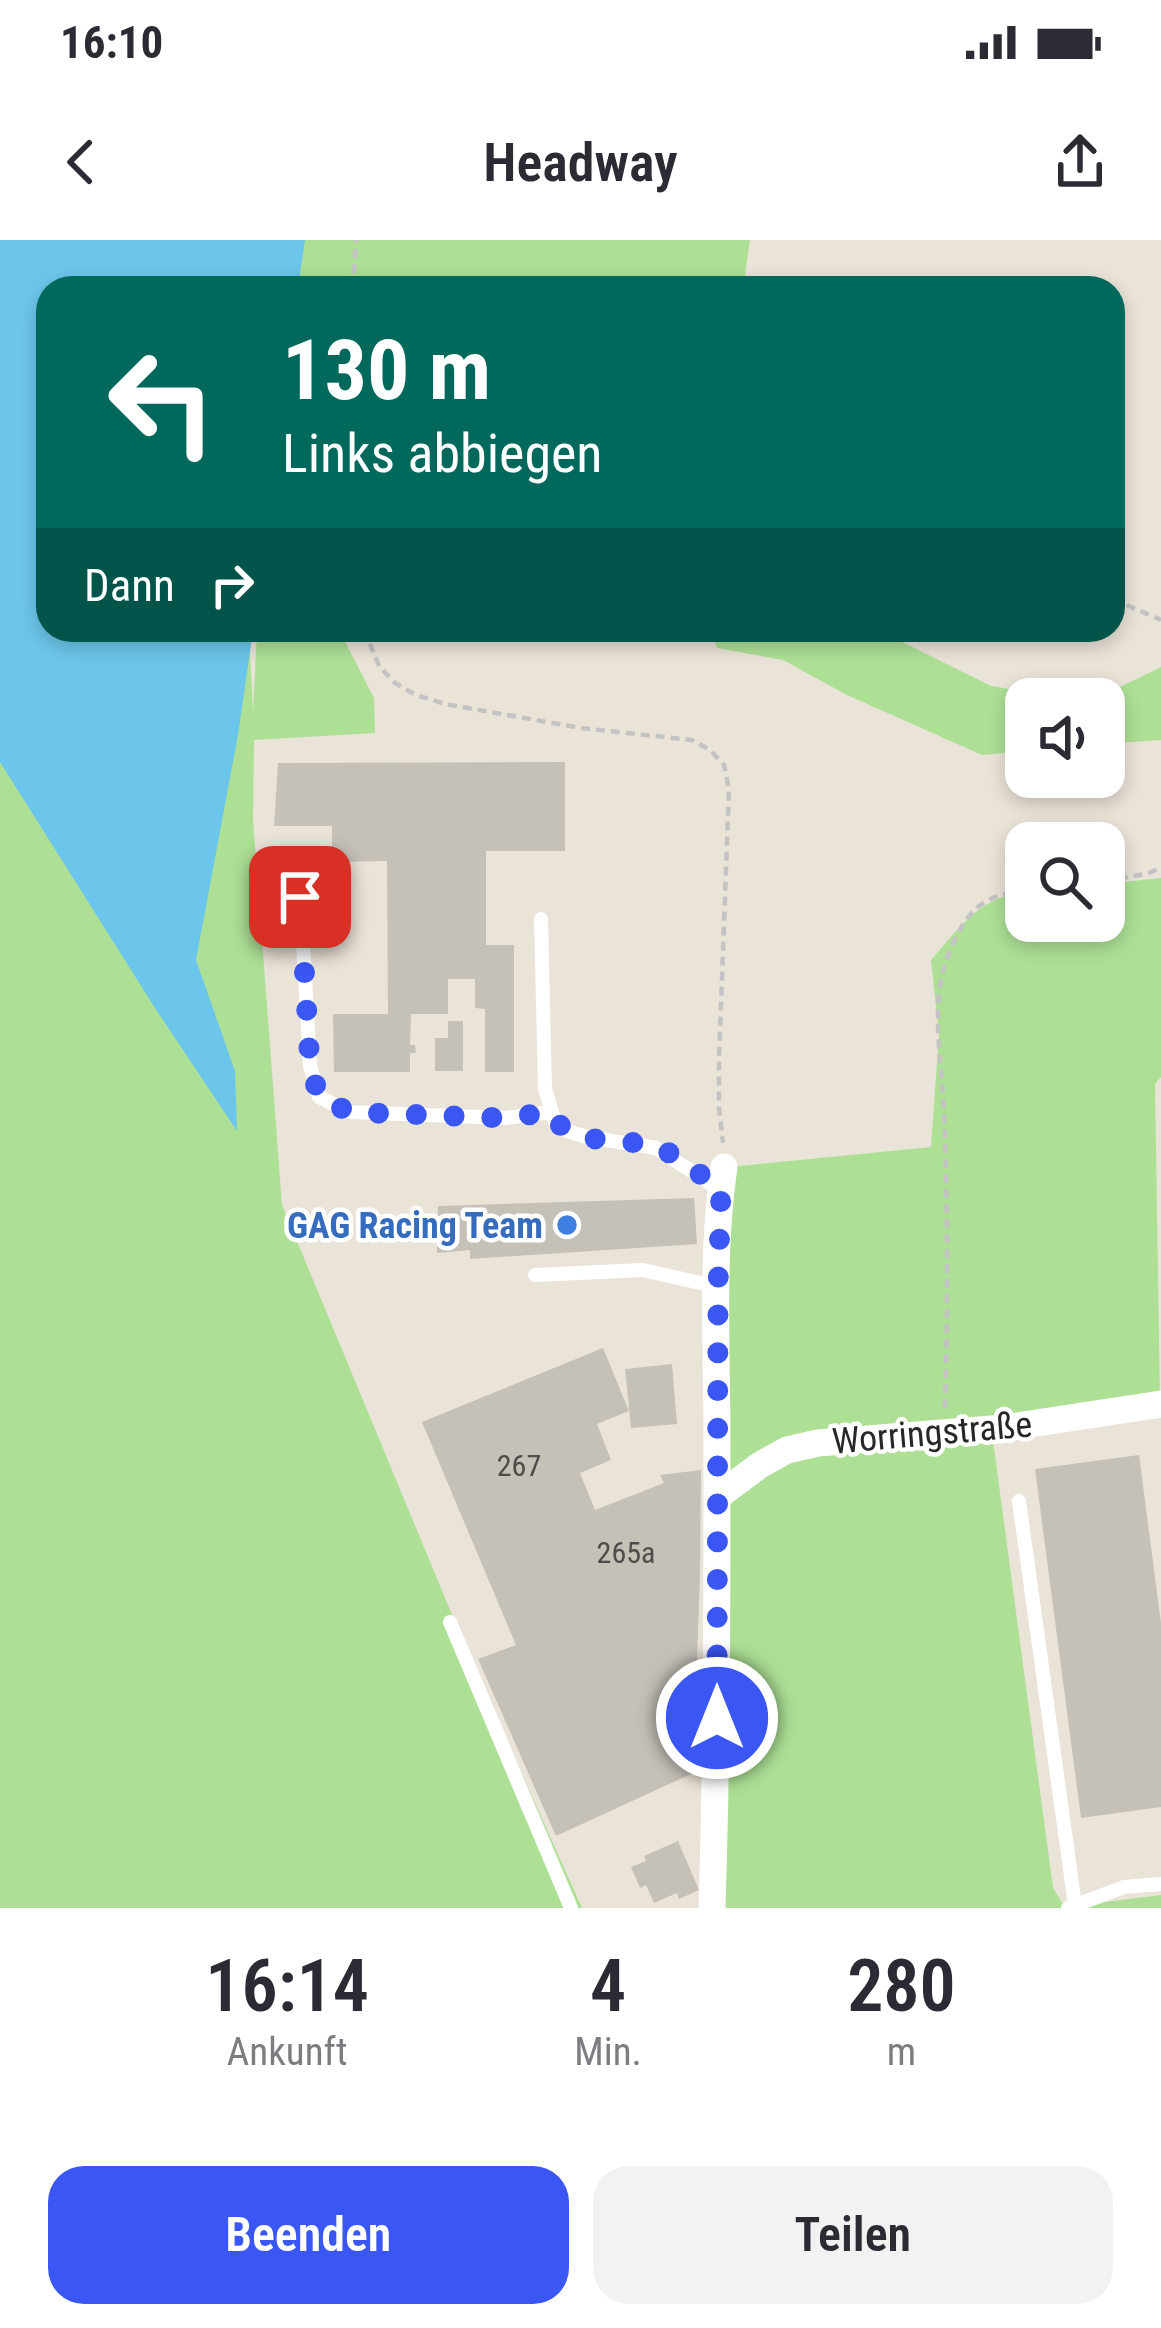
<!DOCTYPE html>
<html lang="de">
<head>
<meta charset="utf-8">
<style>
  :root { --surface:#fff; --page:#f2f2f3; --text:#2b2b33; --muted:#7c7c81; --accent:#3a57f5 }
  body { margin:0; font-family:"Roboto Condensed",sans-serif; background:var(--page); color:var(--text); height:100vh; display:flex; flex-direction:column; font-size:45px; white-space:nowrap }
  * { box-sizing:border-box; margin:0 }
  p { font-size:39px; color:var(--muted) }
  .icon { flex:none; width:66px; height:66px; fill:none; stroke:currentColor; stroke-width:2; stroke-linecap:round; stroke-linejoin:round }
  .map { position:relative; height:1668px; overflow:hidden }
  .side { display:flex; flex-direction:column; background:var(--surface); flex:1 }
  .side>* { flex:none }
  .hud { position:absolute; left:36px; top:36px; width:1089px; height:366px; border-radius:36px; box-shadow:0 6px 18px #0003; background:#00695c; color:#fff; overflow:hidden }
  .controls { position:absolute; left:1005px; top:438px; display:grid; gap:24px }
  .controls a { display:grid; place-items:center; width:120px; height:120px; border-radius:24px; background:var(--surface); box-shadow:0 6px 18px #0003; font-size:60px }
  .pin { position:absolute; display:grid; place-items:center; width:102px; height:102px; color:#fff; margin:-51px; border-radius:24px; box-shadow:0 6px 18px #0006 }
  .me { position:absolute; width:132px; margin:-66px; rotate:0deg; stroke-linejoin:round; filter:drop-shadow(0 0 9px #0008) }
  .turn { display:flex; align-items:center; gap:42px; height:252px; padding:0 48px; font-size:54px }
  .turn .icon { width:156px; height:156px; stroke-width:2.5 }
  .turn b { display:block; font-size:84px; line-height:102px }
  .then { display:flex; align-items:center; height:114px; padding:0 48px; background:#0003; gap:24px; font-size:45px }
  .eta { display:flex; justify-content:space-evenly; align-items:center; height:204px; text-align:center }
  .eta b { font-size:72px; font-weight:600; line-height:84px }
  .primary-button { display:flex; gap:24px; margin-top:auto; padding:24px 48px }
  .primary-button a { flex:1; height:138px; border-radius:36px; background:var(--accent); color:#fff; font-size:48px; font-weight:600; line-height:138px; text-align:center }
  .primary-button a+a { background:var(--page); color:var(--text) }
  .status { display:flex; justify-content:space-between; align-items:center; height:84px; padding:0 60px; background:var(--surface); direction:ltr }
  .status svg { height:33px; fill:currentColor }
  header { display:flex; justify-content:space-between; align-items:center; height:156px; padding:0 48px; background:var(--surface); font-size:54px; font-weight:600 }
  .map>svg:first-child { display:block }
  .green { fill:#ade095 }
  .water { fill:#6cc6eb }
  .building { fill:#c5c0b8 }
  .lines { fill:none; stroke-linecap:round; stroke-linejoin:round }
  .path { stroke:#c3c3c3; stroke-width:4.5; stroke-dasharray:9 6; stroke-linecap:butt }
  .service { stroke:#fff; stroke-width:14 }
  .minor { stroke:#fff; stroke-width:27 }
  .route { stroke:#3a57f5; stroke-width:21; stroke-dasharray:0 37.8 }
  .shop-dot { fill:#3f7fe0; stroke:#fff; stroke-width:4.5 }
  .labels { text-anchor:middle; stroke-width:9; stroke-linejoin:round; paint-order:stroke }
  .number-label { font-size:30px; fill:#4e4d4b }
  .shop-label { font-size:36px; font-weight:bold; fill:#366cbe; stroke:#fff; text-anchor:end }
  .street-label { font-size:36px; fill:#272727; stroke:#fff }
</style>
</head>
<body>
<div class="status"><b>16:10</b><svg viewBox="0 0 49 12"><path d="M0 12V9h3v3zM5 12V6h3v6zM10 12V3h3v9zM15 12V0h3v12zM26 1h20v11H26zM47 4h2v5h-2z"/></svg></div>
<header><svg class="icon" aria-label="back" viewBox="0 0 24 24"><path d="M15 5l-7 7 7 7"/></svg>Headway<svg class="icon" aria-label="share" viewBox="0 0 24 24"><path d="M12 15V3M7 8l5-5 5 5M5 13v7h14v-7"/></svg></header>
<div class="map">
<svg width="1161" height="1668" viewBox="0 0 1161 1668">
  <rect width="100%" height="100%" fill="#eae3d8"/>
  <path class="green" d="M0 0H750L743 48H48V390H253L250 411 253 472 257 390H339L374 458 375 493 254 500 253 580 282 965 470 1418 582 1668H0Z
    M712 390H878L991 446 1073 459H1026V511L982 515 847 455 783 420 717 408Z
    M1161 427V500L1104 504V459H1095Z
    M1161 638V837L1155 844 1160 1161 819 1196 719 1251 730 927 931 907 939 794 931 720C961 687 978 657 1026 652V681H1104V644Z
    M992 1193 1053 1648 1065 1667 1161 1655V1668H715L720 1258 816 1208Z"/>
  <path class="water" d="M0 0H305L298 48H48V390H253L238 495 196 720 235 831 237 891 155 768 0 522Z"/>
  <path class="building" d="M565 522V611H486V705H514V832H485V769L475 768V739H448V774H411L410 805H415L416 813H410V832H334L333 774H388L387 621 332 622V586H274L278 523Z
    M448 781H463V831H435V798H448Z
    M694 958 697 1004 470 1019V1010L437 1013 438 966Z
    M603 1108 629 1171 597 1184 611 1220 580 1233 595 1270 664 1243 660 1235 701 1230 700 1335 693 1533 556 1596 478 1419 516 1405 422 1182Z
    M672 1124 677 1184 631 1188 625 1129Z
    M1139 1215 1161 1383V1567L1081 1578 1035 1229Z
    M678 1601 699 1650 679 1659 677 1653 654 1663 646 1645 640 1648 631 1627 646 1621 644 1616Z"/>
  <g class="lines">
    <path class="path" d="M353 48 356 0
      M1113 359 1161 380
      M364 390 379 426 395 443 416 455 445 464 581 488 692 500 710 510 724 525 729 549 719 819V868L723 903
      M1104 641 1146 634 1161 628
      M945 1168C948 1070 948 971 944 872 942 820 928 758 951 708 968 669 984 654 1026 651"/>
    <path class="service" d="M298 615 310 825 319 857 349 872 505 878 551 872
      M541 679 545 849 555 882 567 891 587 897 656 908 720 950
      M535 1035 643 1030 718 1047
      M1019 1261 1075 1665
      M450 1382 571 1668
      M1068 1668 1124 1647 1161 1644"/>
    <path class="minor" d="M717 1257 760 1225 787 1210 818 1203 1004 1188 1161 1164
      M712 1668C717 1512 717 1357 717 1201 717 1112 711 1015 724 927"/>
  </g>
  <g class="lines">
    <path class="route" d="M300 657 310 825 319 857 349 872 506 878 550 872C569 909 622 896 656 907 679 915 701 936 721 950L718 1047 717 1478"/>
  </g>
  <circle class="shop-dot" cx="567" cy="985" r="12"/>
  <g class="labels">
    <g class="number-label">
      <text x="519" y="1236">267</text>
      <text x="626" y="1323">265a</text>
    </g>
    <g class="shop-label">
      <text x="543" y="998">GAG Racing Team</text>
    </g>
    <g class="street-label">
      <text transform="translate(932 1192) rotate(-5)" y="13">Worringstraße</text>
    </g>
  </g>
</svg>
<div class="controls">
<a><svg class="icon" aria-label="sound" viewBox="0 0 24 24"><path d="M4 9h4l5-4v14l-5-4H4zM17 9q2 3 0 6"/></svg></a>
<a><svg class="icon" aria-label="search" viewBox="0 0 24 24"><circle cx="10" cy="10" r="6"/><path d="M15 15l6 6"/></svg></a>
</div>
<div class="pin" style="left:300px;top:657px;background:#d93025"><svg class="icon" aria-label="arrive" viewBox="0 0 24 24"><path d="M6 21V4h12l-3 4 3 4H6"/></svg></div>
<svg class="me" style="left:717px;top:1478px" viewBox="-20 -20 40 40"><circle r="17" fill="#3a57f5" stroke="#fff" stroke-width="3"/><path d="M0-11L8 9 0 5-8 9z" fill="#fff"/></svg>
<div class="hud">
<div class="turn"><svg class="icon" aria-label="left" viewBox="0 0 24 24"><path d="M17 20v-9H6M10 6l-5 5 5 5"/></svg><div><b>130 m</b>Links abbiegen</div></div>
<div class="then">Dann<svg class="icon" aria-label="right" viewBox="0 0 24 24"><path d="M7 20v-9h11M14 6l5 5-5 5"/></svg></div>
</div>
</div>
<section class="side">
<div class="eta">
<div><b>16:14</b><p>Ankunft</p></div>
<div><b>4</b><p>Min.</p></div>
<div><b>280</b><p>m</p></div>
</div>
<div class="primary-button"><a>Beenden</a><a>Teilen</a></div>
</section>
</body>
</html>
